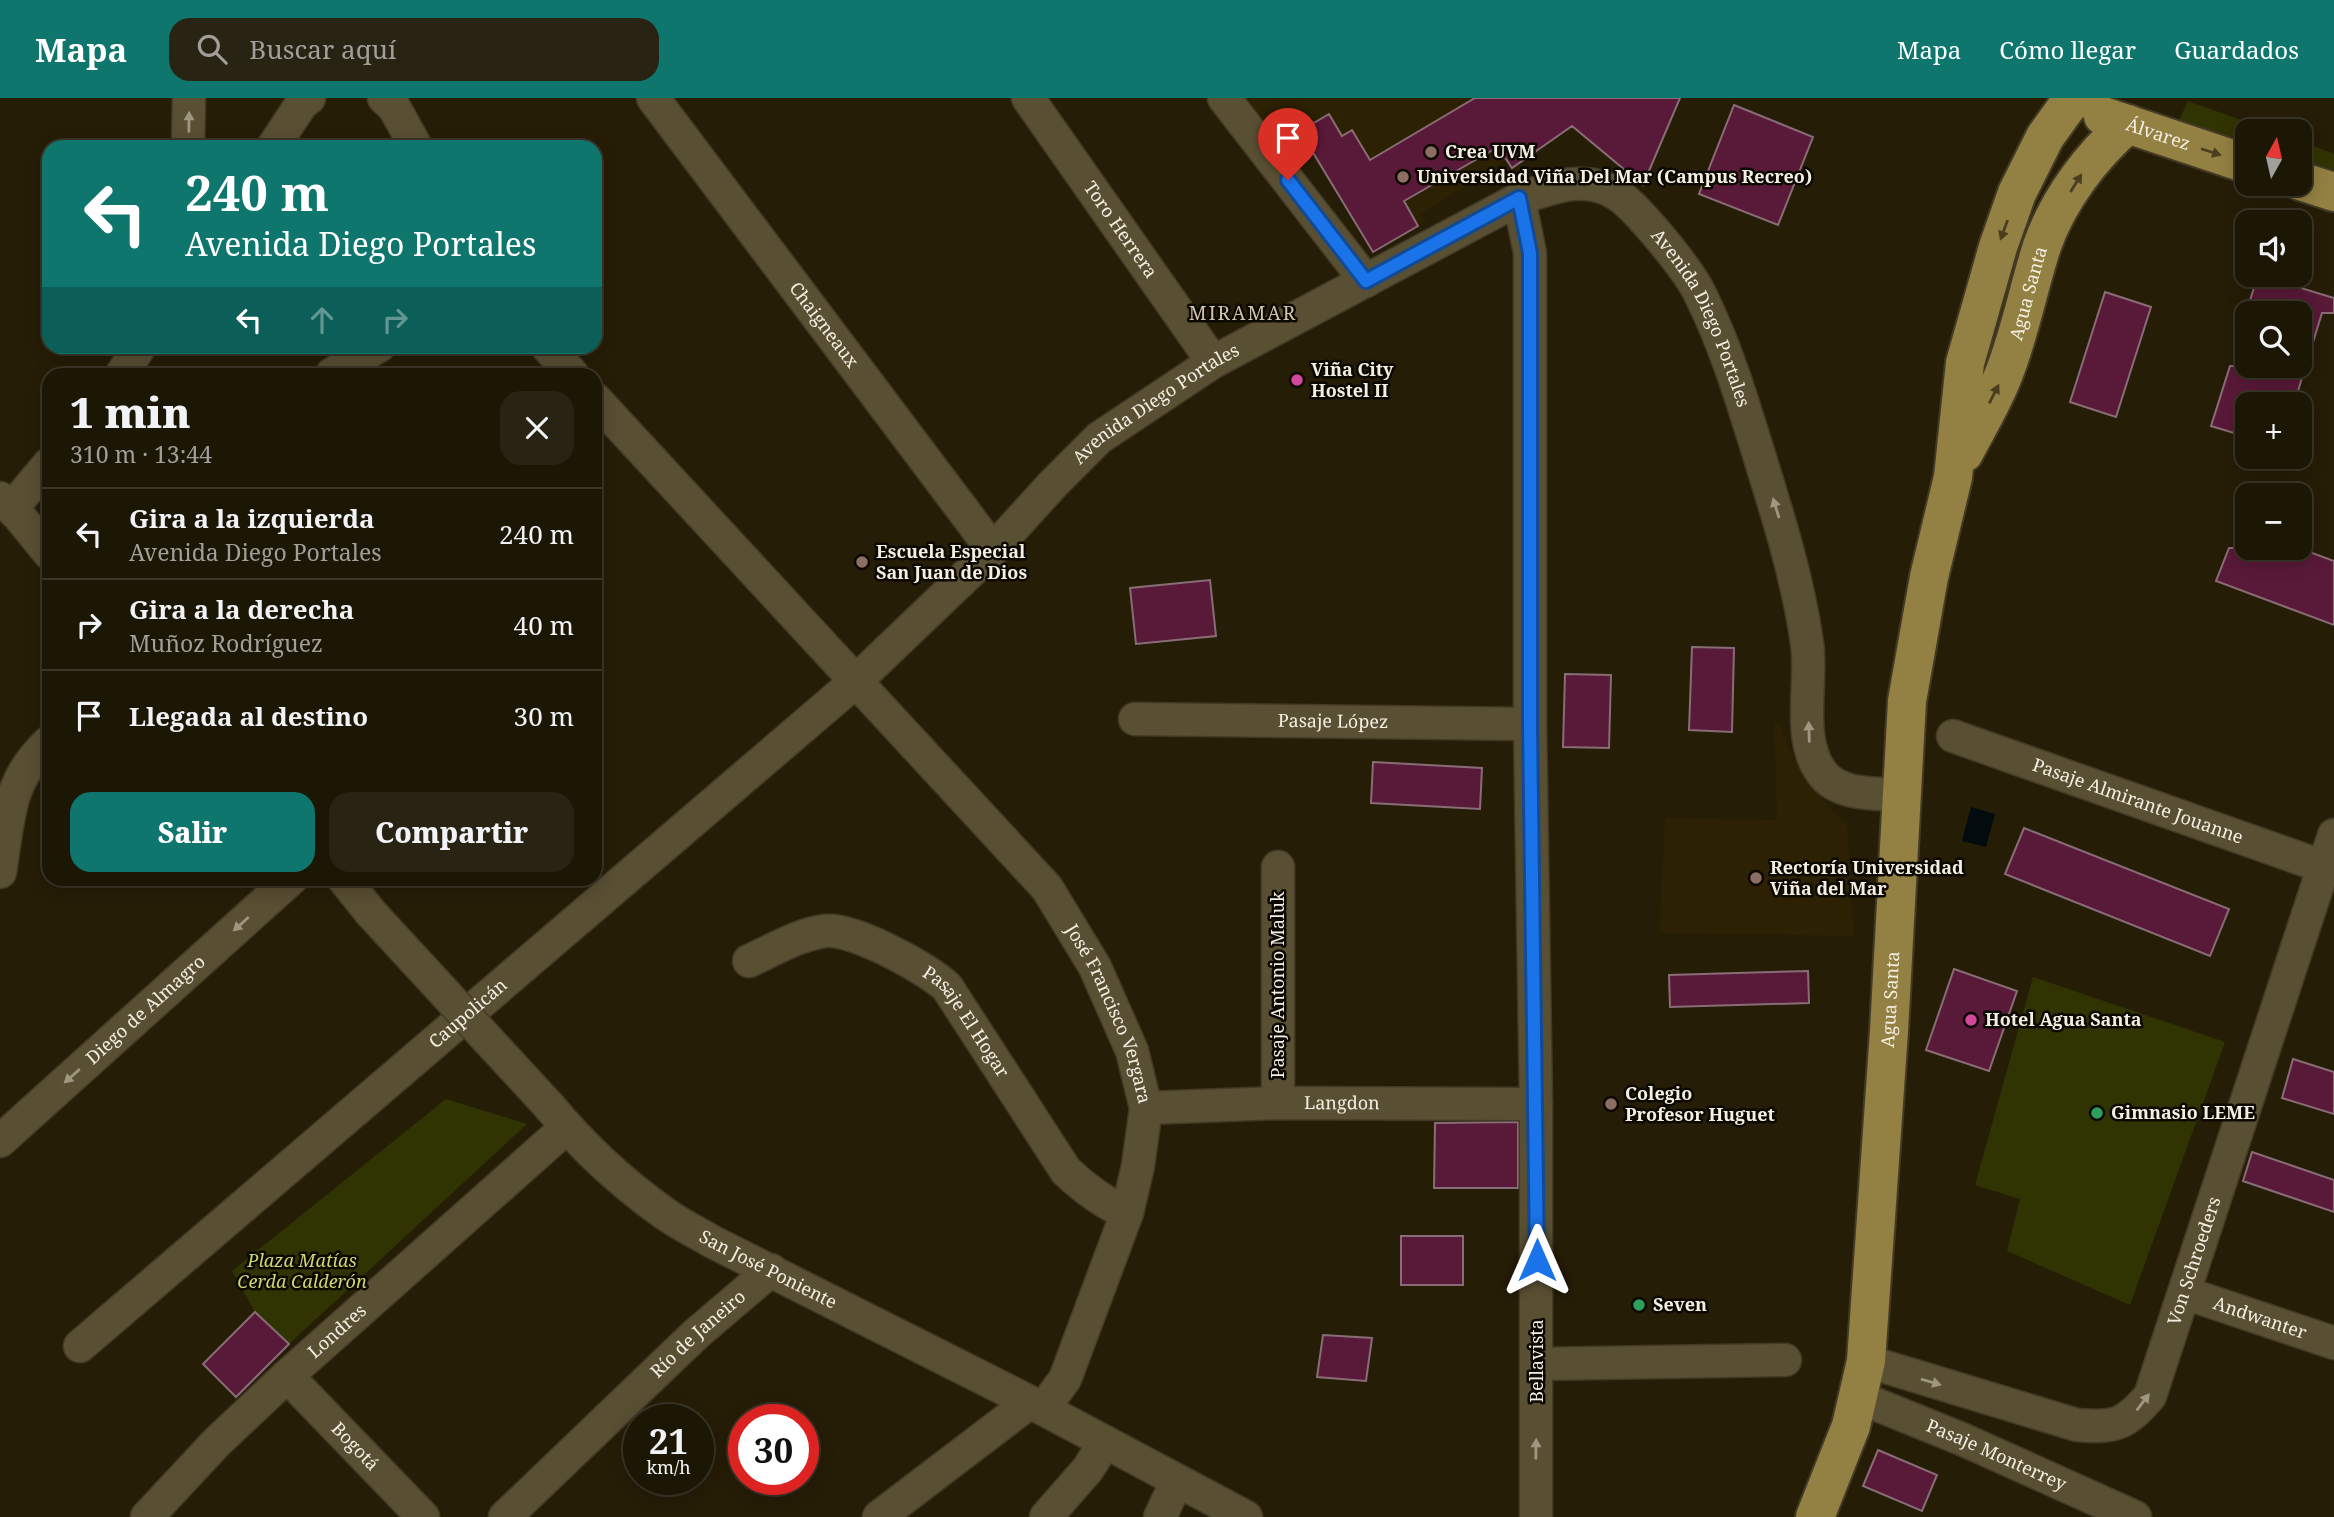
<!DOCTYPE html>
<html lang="es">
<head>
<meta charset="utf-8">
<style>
  :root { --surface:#1c1605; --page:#292313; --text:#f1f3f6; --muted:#a09f9a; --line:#3a3527; --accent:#0f766e }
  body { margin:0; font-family:"Noto Serif",serif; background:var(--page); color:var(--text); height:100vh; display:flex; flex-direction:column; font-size:26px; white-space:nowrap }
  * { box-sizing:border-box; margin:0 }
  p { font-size:23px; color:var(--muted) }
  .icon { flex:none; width:38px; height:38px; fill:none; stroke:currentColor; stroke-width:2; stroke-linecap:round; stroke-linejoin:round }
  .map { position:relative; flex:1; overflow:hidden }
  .side { position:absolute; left:42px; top:270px; width:560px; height:518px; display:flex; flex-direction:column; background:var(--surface); border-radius:21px; box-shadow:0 4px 18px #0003,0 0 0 2px var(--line) }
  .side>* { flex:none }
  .guide { position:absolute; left:42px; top:42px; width:560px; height:214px; border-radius:21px; box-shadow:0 4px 18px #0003,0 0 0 2px var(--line); background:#0f766e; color:#fff; overflow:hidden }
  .needle { width:46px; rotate:8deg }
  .fabs { position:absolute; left:2235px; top:21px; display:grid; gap:14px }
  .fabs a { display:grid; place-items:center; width:77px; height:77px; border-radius:14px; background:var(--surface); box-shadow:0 4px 18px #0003,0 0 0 2px var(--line); font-size:35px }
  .speed { position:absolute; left:623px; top:1306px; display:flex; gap:14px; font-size:35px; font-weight:700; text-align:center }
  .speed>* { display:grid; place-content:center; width:91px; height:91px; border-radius:50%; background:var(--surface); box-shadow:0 4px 18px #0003,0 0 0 2px var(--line); line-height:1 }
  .speed small { font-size:18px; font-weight:400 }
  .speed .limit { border:10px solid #d22; background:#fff; color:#111 }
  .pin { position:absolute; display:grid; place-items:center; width:60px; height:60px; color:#fff; margin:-72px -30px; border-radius:50% 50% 50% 0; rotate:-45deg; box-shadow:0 0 7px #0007 }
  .pin .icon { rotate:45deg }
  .me { position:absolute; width:77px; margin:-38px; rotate:0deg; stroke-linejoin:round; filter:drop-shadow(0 0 5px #0008) }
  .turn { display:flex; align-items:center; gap:24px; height:147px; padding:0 28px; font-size:32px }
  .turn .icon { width:91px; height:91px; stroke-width:2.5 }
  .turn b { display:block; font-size:49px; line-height:60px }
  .lanes { display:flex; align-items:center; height:66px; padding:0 28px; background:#0003; justify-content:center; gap:35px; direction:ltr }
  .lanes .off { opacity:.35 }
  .round { display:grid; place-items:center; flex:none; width:74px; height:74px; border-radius:21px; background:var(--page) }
  .head { display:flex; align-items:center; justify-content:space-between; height:119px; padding:0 28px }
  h1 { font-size:42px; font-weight:800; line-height:52px }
  .button { display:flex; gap:14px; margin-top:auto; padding:14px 28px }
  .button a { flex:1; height:80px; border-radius:21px; background:var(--accent); color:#fff; font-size:28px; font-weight:800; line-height:80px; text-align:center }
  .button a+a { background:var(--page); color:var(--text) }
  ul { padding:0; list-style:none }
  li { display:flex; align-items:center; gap:21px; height:91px; padding:0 28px; border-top:2px solid var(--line) }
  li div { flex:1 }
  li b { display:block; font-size:26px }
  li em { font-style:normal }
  header { display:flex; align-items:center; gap:42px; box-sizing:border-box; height:98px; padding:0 35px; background:var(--accent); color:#fff }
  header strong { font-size:33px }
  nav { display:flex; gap:38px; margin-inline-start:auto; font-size:24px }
  .search { width:490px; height:63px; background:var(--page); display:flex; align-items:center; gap:18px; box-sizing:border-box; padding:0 24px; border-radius:21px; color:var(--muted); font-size:26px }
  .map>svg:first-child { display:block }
  .built { fill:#2d2104 }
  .green { fill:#303402 }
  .water { fill:#020b0e }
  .building { fill:#591938; stroke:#886d77; stroke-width:2 }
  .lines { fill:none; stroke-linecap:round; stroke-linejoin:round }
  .minor-casing { stroke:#433a26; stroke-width:35 }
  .major-casing { stroke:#433a26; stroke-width:42 }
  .minor { stroke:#594f33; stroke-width:32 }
  .major { stroke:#938043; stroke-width:38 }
  .minor-bridge-casing { stroke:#433a26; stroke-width:35; stroke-linecap:butt }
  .minor-bridge { stroke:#594f33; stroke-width:32 }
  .oneway { fill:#9f9782 }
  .oneway2 { fill:#493e1f }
  .route-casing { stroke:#114b97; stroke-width:18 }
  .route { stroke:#1a73e8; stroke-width:12 }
  .education-dot { fill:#8d6e63; stroke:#0c0802; stroke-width:2.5 }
  .hotel-dot { fill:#d1479c; stroke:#0c0802; stroke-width:2.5 }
  .leisure-dot { fill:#2e9e5b; stroke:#0c0802; stroke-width:2.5 }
  .labels { text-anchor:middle; stroke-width:5; stroke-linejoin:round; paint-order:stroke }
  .street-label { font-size:18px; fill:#f5efe2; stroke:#0c0802 }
  .poi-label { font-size:18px; font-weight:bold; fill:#f5efe2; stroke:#0c0802; text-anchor:start }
  .park-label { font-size:18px; font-style:italic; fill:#ced871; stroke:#0c0802 }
  .neighbourhood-label { font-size:19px; letter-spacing:2px; fill:#d2c5ac; stroke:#0c0802 }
</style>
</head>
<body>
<header>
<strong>Mapa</strong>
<div class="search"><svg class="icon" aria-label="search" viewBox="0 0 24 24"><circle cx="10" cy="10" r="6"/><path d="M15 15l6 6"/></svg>Buscar aquí</div>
<nav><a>Mapa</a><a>Cómo llegar</a><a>Guardados</a></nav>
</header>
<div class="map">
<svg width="2334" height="1419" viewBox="0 0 2334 1419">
  <rect width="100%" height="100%" fill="#261d07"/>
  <path class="built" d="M1245 0H1680L1643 87 1576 31 1565 34 1512 70 1506 62 1421 116 1427 123 1373 154 1292 22 1272 31Z
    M1778 623 1788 648 1802 673 1830 710 1847 725 1854 838 1659 835 1665 720 1777 722 1774 625Z"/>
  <path class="green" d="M2188 3 2272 33H2247V44L2179 22Z
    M2300 43 2334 56V72L2300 61Z
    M2033 879 2225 944 2130 1207 2007 1153 2020 1101 1975 1087Z
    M446 1001 527 1026 289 1246 255 1214 232 1173Z"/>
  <path class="water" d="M1971 709 1995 716 1986 749 1962 743Z"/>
  <path class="building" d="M1475 0H1680L1643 87 1572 28 1512 70 1498 49 1404 103 1418 128 1373 154 1300 33 1329 16 1342 38 1352 32 1370 62Z
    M1734 7 1813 39 1778 127 1699 96Z
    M2258 177 2334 200V215H2322L2294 306H2247V339L2211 328 2230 268H2300V215H2246Z
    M2105 194 2151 209 2116 319 2070 304Z
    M2229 450H2299L2334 463V527L2216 483Z
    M1210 482 1216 538 1136 546 1130 490Z
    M1692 549 1734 550 1732 634 1689 632Z
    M1565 576 1611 577 1609 650 1563 649Z
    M1373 664 1482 670 1480 711 1371 705Z
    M2024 730 2229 811 2210 858 2005 776Z
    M1954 871 2017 893 1989 973 1926 952Z
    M1808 873 1809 905 1670 909 1669 877Z
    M2293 961 2334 974V1016L2282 1000Z
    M1518 1024V1090H1434L1435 1025Z
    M2252 1054 2334 1082V1114L2243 1083Z
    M1401 1138H1463V1187H1401Z
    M255 1214 289 1246 236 1299 203 1266Z
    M1323 1237 1372 1240 1366 1283 1317 1279Z
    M1878 1352 1937 1377 1922 1413 1863 1388Z"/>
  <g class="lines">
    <defs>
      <g id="minor">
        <path d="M384 0 394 9 416 49"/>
        <path id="s1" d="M653 0 993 452"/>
        <path id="s2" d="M1028 0 1213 264"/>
        <path d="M1224 0 1366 183"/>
        <path d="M188 49 189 0"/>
        <path d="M273 49 302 5 309 0"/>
        <path d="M1519 101 1530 155V626L1536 1006V1419"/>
        <path d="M547 248 572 276"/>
        <path d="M122 276 140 248"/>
        <path d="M332 276 379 248"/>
        <path id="s3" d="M595 301 1047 790 1095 869 1132 953 1146 1010 1138 1068 1127 1115 1065 1281 1043 1311"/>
        <path d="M0 400 18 417 49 455"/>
        <path d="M12 410 49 366"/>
        <path id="s4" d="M1135 621 1530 626"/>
        <path id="s5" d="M1953 638 2324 769"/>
        <path d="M0 774C9 720 7 683 49 644"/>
        <path d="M343 780 371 815"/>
        <path id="s6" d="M749 863C773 852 800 836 825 833 854 830 926 870 947 889L1066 1073C1084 1090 1104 1105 1127 1115"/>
        <path d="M1278 1005V769"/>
        <path id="s7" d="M549 1008C582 1048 622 1085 664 1115 679 1126 696 1134 711 1143L1030 1304 1246 1419"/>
        <path id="s8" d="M1146 1010 1278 1005 1536 1006"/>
        <path id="s9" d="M0 1043 292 780"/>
        <path id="s10" d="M2185 1195 2334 1245"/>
        <path id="s11" d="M80 1248 855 584 993 452 1053 386 1099 340 1213 264 1519 101C1550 90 1584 76 1615 95 1636 107 1690 174 1700 196 1726 248 1743 305 1760 360 1779 421 1798 482 1807 545 1813 584 1796 641 1822 675 1839 698 1875 695 1901 697"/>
        <path id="s12" d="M1866 1263 2077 1327C2115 1330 2125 1327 2150 1298L2334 737"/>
        <path d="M1537 1266 1785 1262"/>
        <path id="s13" d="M287 1278 423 1419"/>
        <path id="s14" d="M1858 1299 1964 1342 2135 1419"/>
        <path id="s15" d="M147 1419 216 1345 287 1278 567 1029"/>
        <path id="s16" d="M505 1419 696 1236 771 1172"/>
        <path d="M879 1419 1030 1304"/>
        <path d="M1046 1419 1088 1371 1105 1344"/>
        <path d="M1160 1419 1177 1383"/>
      </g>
      <g id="major">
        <path id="s17" d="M2103 18 2247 66"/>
        <path d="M2300 83 2334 94"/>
        <path id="s18" d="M1964 355C1977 330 1993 304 2003 278 2020 236 2028 191 2042 148 2058 102 2091 58 2128 26"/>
        <path id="s19" d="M1815 1419 1851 1328 1866 1263 1889 933 1907 603 1929 479 1953 379 1965 265 1998 149 2017 95 2045 39 2068 7 2078 0"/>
      </g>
    </defs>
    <use href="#minor" class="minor-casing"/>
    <use href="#major" class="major-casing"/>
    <use href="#minor" class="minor"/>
    <use href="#major" class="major"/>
    <defs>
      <path id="minor-bridge" d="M371 815 549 1008"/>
    </defs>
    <use href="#minor-bridge" class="minor-bridge-casing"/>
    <use href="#minor-bridge" class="minor-bridge"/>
  </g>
  <defs><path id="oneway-solid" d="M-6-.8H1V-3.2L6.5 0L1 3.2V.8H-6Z" transform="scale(1.75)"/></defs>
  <g class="oneway">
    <use href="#oneway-solid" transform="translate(189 24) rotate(-89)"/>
    <use href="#oneway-solid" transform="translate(1776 410) rotate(-107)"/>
    <use href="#oneway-solid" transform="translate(1809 634) rotate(-92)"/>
    <use href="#oneway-solid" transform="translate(241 826) rotate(138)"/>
    <use href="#oneway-solid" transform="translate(72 978) rotate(138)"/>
    <use href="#oneway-solid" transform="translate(1931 1284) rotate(16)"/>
    <use href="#oneway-solid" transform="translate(2143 1304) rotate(-53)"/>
    <use href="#oneway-solid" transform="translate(1536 1351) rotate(-89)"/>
  </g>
  <g class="oneway2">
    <use href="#oneway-solid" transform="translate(2211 54) rotate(18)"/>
    <use href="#oneway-solid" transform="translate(2076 85) rotate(-58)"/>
    <use href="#oneway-solid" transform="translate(2004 132) rotate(110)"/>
    <use href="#oneway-solid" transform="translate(1994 296) rotate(-63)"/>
  </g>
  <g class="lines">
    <defs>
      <path id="route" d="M1288 82 1366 183 1519 100 1530 155V626L1537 1162"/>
    </defs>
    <use href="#route" class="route-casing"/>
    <use href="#route" class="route"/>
  </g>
  <g class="education-dot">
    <circle cx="1431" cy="54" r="7"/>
    <circle cx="1403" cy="79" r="7"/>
    <circle cx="862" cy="464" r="7"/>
    <circle cx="1756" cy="780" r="7"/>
    <circle cx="1611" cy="1006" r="7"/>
  </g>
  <g class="hotel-dot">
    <circle cx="1297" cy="282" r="7"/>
    <circle cx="1971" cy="922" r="7"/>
  </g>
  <g class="leisure-dot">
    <circle cx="2097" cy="1015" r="7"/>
    <circle cx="1639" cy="1207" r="7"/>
  </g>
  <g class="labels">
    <g class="street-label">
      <text dy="6" stroke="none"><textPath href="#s17" startOffset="58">Álvarez</textPath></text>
      <text dy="6" stroke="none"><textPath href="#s2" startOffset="161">Toro Herrera</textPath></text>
      <text dy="6" stroke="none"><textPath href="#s18" startOffset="173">Agua Santa</textPath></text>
      <text dy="6" stroke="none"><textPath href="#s11" startOffset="2104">Avenida Diego Portales</textPath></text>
      <text dy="6" stroke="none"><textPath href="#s1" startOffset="284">Chaigneaux</textPath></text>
      <text dy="6" stroke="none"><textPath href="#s11" startOffset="1432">Avenida Diego Portales</textPath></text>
      <text dy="6" stroke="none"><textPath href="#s4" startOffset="198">Pasaje López</textPath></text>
      <text dy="6" stroke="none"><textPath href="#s5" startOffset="196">Pasaje Almirante Jouanne</textPath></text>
      <text transform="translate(1278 887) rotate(-90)" y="6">Pasaje Antonio Maluk</text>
      <text dy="6" stroke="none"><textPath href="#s19" startOffset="527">Agua Santa</textPath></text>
      <text dy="6" stroke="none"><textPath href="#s9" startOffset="196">Diego de Almagro</textPath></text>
      <text dy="6" stroke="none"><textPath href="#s11" startOffset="511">Caupolicán</textPath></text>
      <text dy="6" stroke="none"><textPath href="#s3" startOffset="807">José Francisco Vergara</textPath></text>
      <text dy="6" stroke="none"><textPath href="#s6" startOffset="257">Pasaje El Hogar</textPath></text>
      <text dy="6" stroke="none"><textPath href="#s8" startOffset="196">Langdon</textPath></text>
      <text dy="6" stroke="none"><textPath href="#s12" startOffset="446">Von Schroeders</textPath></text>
      <text dy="6" stroke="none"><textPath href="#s7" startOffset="276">San José Poniente</textPath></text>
      <text dy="6" stroke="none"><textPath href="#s10" startOffset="79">Andwanter</textPath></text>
      <text dy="6" stroke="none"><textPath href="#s15" startOffset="266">Londres</textPath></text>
      <text dy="6" stroke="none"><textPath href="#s16" startOffset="266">Río de Janeiro</textPath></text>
      <text transform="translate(1537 1263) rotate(-90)" y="6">Bellavista</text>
      <text dy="6" stroke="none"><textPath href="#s13" startOffset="98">Bogotá</textPath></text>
      <text dy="6" stroke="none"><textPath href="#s14" startOffset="150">Pasaje Monterrey</textPath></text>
    </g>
    <g class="poi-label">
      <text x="1445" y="60">Crea UVM</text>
      <text x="1417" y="85">Universidad Viña Del Mar (Campus Recreo)</text>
      <text x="1311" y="278">Viña City<tspan x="1311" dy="21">Hostel II</tspan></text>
      <text x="876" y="460">Escuela Especial<tspan x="876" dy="21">San Juan de Dios</tspan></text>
      <text x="1770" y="776">Rectoría Universidad<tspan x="1770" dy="21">Viña del Mar</tspan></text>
      <text x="1985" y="928">Hotel Agua Santa</text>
      <text x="1625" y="1002">Colegio<tspan x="1625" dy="21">Profesor Huguet</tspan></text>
      <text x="2111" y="1021">Gimnasio LEME</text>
      <text x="1653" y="1213">Seven</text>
    </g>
    <g class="park-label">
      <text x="302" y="1169">Plaza Matías<tspan x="302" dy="21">Cerda Calderón</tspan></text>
    </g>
    <g class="neighbourhood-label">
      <text x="1243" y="222">MIRAMAR</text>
    </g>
  </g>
</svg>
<div class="fabs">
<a><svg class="needle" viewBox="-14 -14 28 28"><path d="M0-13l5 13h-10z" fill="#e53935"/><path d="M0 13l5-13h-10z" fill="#a09f9a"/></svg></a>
<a><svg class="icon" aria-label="sound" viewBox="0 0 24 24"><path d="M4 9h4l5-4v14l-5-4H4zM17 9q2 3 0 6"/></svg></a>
<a><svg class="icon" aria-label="search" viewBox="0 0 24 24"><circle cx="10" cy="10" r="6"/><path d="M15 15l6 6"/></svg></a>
<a>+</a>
<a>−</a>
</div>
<div class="speed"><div>21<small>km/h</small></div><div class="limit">30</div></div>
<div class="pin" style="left:1288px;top:82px;background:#d93025"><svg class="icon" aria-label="arrive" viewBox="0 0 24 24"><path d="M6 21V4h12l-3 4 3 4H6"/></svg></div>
<svg class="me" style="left:1537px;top:1162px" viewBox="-20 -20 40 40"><path d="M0-17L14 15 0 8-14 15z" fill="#1a73e8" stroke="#fff" stroke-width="4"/></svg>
<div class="guide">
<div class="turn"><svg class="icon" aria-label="left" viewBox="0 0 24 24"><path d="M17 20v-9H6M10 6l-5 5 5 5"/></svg><div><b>240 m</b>Avenida Diego Portales</div></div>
<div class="lanes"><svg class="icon" aria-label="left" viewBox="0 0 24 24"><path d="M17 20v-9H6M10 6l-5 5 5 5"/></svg><svg class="icon off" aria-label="ahead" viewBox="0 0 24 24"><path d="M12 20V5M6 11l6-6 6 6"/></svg><svg class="icon off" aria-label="right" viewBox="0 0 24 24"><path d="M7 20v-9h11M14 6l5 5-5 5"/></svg></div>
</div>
<section class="side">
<div class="head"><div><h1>1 min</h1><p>310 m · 13:44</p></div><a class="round"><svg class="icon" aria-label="close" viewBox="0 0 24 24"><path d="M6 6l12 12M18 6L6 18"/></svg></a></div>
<ul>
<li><svg class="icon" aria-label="left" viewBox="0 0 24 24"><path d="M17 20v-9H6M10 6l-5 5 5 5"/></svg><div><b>Gira a la izquierda</b><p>Avenida Diego Portales</p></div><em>240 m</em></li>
<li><svg class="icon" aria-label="right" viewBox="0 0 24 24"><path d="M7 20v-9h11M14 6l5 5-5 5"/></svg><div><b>Gira a la derecha</b><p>Muñoz Rodríguez</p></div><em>40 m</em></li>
<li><svg class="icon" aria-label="arrive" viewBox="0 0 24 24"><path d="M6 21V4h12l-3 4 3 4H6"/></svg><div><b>Llegada al destino</b></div><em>30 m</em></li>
</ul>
<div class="button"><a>Salir</a><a>Compartir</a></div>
</section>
</div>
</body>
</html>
